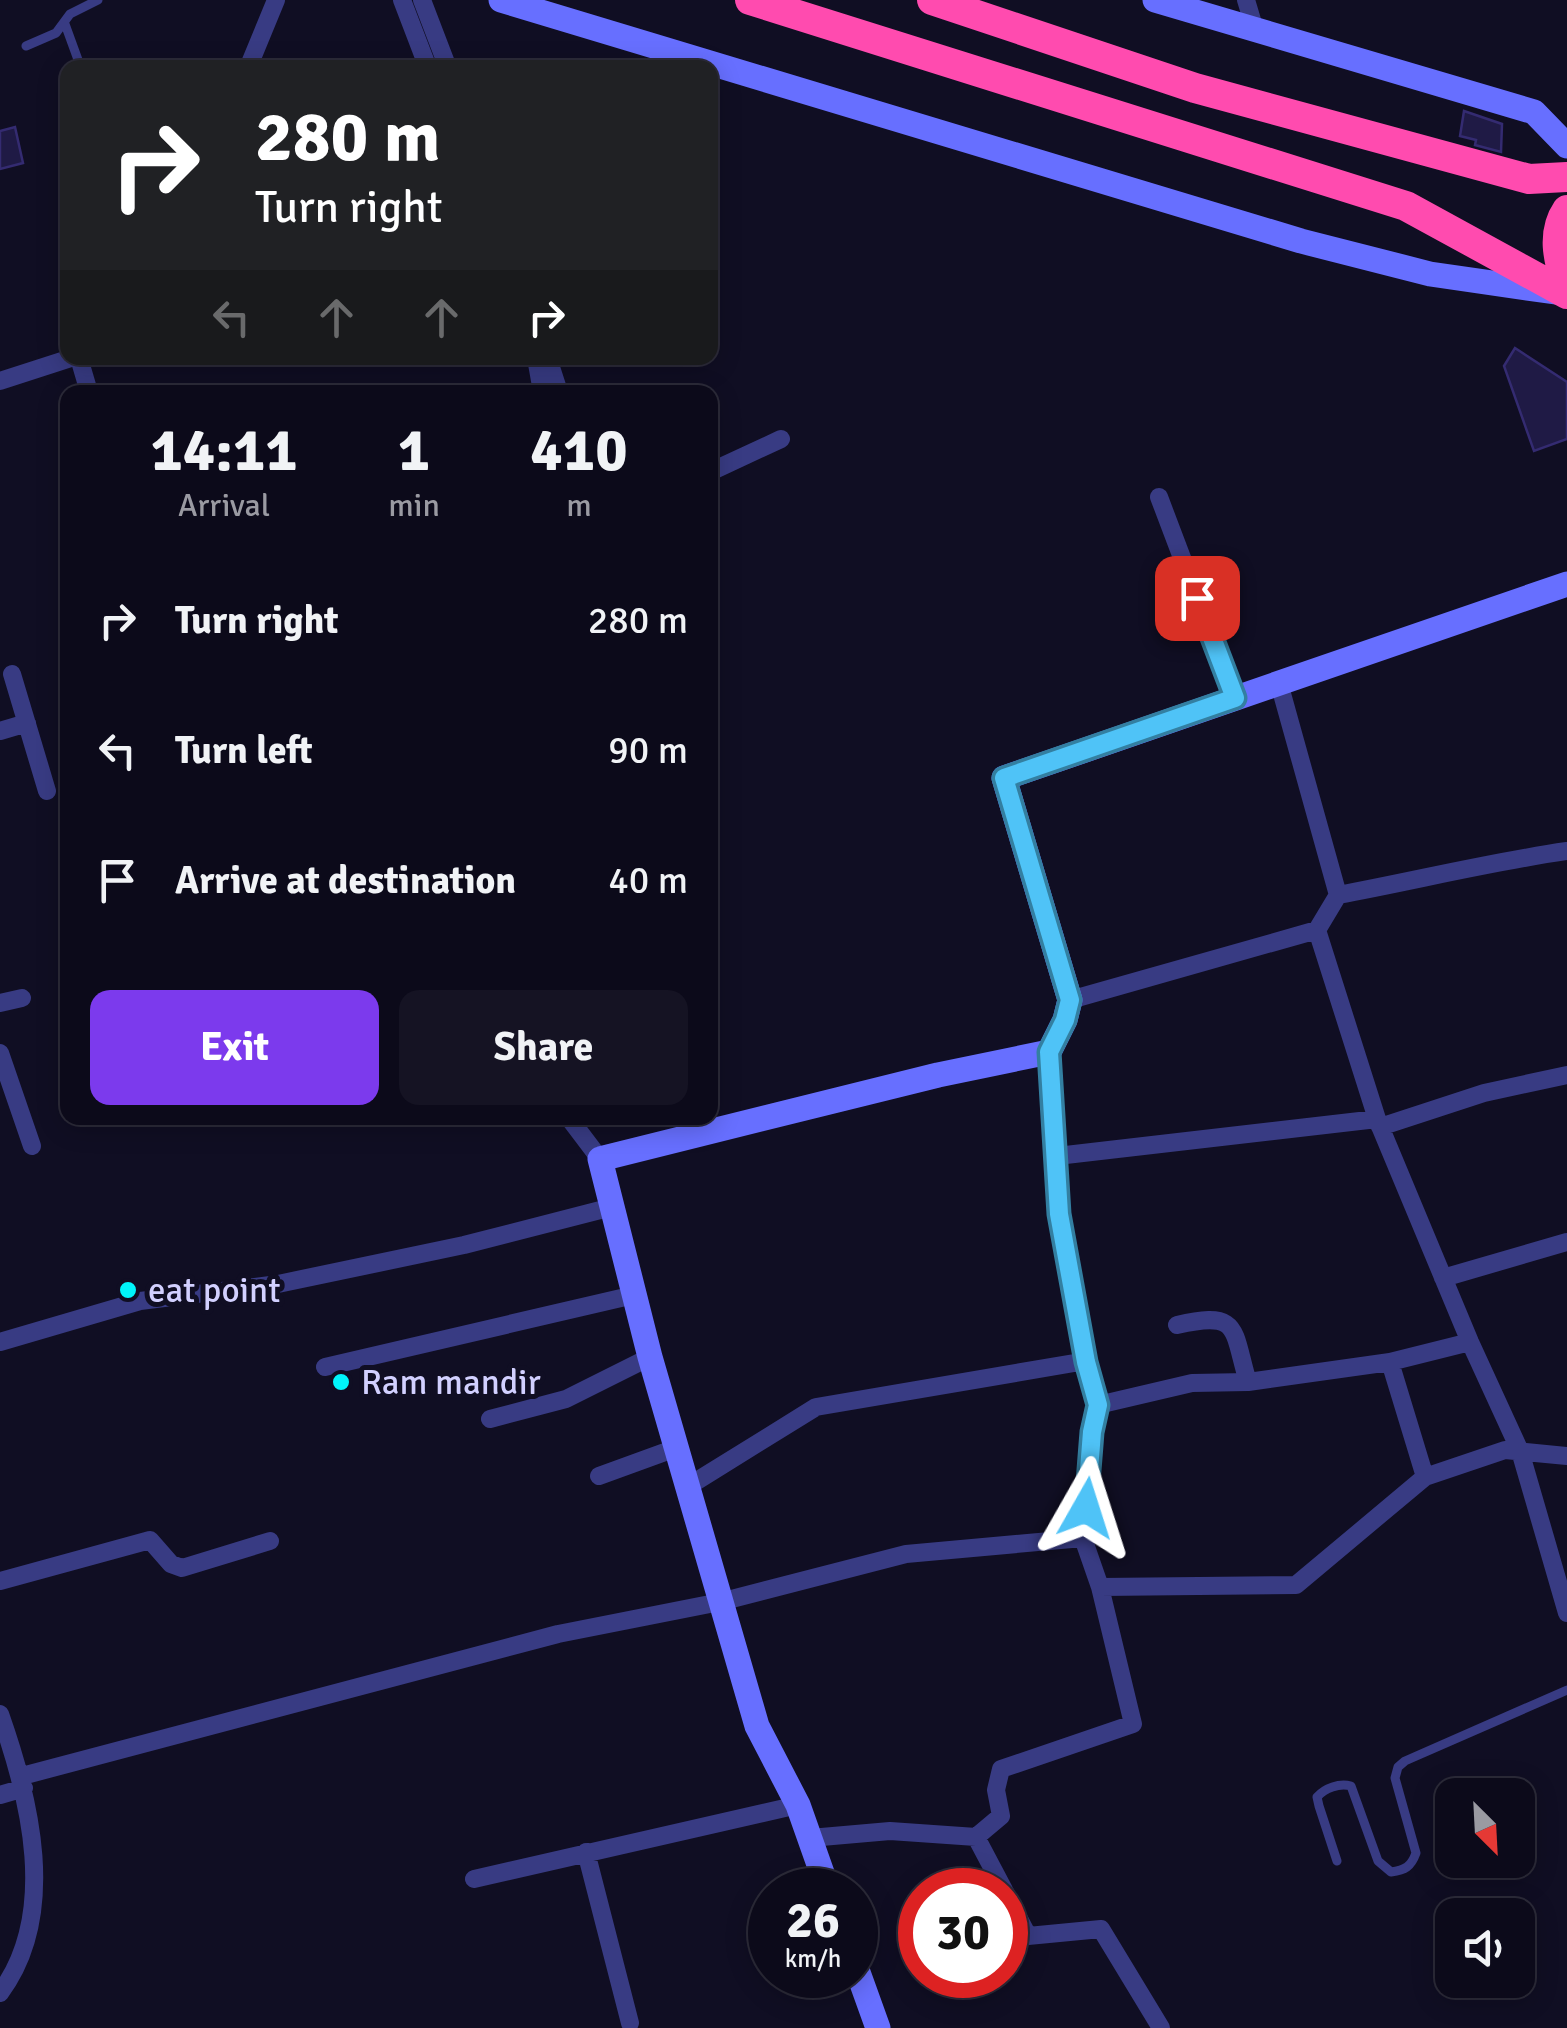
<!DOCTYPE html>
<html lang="en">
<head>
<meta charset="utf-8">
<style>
  :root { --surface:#0c0a1a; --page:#151323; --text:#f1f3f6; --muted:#9a9aa2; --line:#2c2b39; --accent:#7c3aed }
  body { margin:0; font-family:Signika,sans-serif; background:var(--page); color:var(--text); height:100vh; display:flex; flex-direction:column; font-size:38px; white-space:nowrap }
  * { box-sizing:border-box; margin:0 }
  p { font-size:32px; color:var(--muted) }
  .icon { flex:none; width:55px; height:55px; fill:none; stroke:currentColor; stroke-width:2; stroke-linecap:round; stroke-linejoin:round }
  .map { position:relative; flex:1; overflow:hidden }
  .drawer { position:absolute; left:60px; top:385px; width:658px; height:740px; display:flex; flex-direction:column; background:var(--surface); border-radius:20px; box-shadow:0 5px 25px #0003,0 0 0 2px var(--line) }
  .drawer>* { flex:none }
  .top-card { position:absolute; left:60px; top:60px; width:658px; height:305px; border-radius:20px; box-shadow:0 5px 25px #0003,0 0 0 2px var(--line); background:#202124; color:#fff; overflow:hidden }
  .needle { width:65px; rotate:156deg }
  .tools { position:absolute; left:1435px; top:1778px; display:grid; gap:20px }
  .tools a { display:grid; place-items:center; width:100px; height:100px; border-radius:20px; background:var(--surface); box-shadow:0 5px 25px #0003,0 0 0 2px var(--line); font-size:50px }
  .speed { position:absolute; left:748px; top:1868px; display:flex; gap:20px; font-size:50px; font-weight:700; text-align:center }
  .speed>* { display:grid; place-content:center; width:130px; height:130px; border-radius:50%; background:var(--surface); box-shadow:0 5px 25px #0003,0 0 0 2px var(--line); line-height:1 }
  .speed small { font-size:25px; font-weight:400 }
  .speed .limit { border:15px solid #d22; background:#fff; color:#111 }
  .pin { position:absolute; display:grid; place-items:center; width:85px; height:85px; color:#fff; margin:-42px; border-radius:20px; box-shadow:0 5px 15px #0006 }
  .me { position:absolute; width:110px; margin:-55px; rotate:6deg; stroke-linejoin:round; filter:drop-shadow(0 0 8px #0008) }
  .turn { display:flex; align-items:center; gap:35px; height:210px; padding:0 30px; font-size:45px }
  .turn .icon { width:130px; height:130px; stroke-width:2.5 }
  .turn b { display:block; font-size:70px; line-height:85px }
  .lanes { display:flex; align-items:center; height:95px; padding:0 30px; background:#0003; justify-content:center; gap:50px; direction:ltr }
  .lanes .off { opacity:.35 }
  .eta { display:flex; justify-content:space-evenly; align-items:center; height:170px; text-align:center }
  .eta b { font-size:60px; font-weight:800; line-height:70px }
  .button { display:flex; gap:20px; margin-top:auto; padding:20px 30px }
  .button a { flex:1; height:115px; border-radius:20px; background:var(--accent); color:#fff; font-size:40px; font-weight:800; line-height:115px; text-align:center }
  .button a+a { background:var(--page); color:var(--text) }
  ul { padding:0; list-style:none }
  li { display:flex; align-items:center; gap:30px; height:130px; padding:0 30px }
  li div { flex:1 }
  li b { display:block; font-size:38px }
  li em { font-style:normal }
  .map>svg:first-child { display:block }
  .building { fill:#1f1a45; stroke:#342b71; stroke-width:2.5 }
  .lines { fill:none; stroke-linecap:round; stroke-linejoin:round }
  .lane { stroke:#383b83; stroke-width:9 }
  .street { stroke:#383b83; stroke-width:18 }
  .secondary { stroke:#676fff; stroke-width:25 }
  .highway { stroke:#ff4baf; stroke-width:30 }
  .route-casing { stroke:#337fa1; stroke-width:25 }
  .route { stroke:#4fc3f7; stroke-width:18 }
  .poi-dot { fill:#00f5fb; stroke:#100e23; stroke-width:4 }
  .labels { text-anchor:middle; stroke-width:10; stroke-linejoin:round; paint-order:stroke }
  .poi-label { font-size:35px; fill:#d2d0ff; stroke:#100e23; text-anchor:start }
</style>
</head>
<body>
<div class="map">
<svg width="1567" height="2028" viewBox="0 0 1567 2028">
  <rect width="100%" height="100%" fill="#100e23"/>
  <path class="building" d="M1464 111 1502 124 1501 152 1475 145 1476 140 1460 136Z
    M15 127 23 163 0 169V131Z
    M1515 348 1567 382V439L1534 451 1504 366Z"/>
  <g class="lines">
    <path class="lane" d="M65 24 81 68
      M26 46 56 33 70 14 98 0
      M1337 1861 1319 1806 1317 1797C1325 1788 1339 1783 1351 1786L1378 1861 1391 1872C1405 1870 1411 1867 1416 1853L1395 1778 1398 1767 1405 1761 1567 1690"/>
    <path class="street" d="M402 0 428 68
      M422 0 448 68
      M1246 0 1255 30
      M248 68 276 0
      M79 358 89 392
      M536 358 542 392
      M548 358 559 392
      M0 381 71 358
      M710 472 781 439
      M1159 497 1235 698
      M12 674 47 791
      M1279 683 1338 895 1317 930
      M0 731 27 723
      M1338 895C1414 881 1490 862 1567 851
      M1070 1000 1317 930 1377 1119 1470 1342 1520 1451 1567 1613
      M0 1003 22 998
      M1049 1052 1057 1156 1377 1119
      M0 1053 32 1146
      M569 1118 600 1159
      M1380 1127 1484 1093 1567 1075
      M1057 1156C1060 1240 1075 1324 1098 1405L1192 1383 1248 1382 1390 1362 1425 1477
      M1443 1278 1567 1242
      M1177 1325C1241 1310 1232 1329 1248 1382
      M0 1342 140 1301 278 1284 464 1245 612 1207
      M1390 1362 1470 1342
      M325 1367 634 1295
      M1098 1405 1092 1431 1083 1538 1100 1587 1296 1585 1425 1477 1505 1450 1567 1456
      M490 1419 566 1399 650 1357
      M599 1476 676 1448
      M687 1487 816 1407 1086 1361
      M0 1581 150 1540 171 1564 182 1568 270 1541
      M0 1714C30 1799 59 1914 0 1993
      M22 1776 558 1634 720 1602 906 1554 1083 1538
      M0 1795 24 1788
      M976 1837 1001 1816 996 1790 1001 1769 1133 1724 1100 1587
      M810 1838 890 1831 976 1837 1004 1890
      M586 1852 630 2023
      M474 1879 798 1805
      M1005 1892 1028 1936 1101 1929 1161 2028"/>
    <path class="secondary" d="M501 0 1301 241 1430 274 1555 292
      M1155 0 1534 112 1567 146
      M828 1890 798 1805 757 1726 650 1357 600 1159 938 1075 1049 1052 1065 1020 1070 1000 1004 778 1567 584
      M855 1964 878 2028"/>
    <path class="highway" d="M750 0 1406 206 1567 294
      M932 0 1195 88 1529 179 1567 177
      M1567 210C1550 235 1560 264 1567 290"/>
  </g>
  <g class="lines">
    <defs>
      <path id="route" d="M1086 1508 1092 1432 1098 1405 1086 1362 1059 1214 1049 1052 1065 1020 1070 1000 1004 778 1235 698 1197 598"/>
    </defs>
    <use href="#route" class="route-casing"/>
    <use href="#route" class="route"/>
  </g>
  <g class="poi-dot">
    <circle cx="128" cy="1290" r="10"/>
    <circle cx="341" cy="1382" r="10"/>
  </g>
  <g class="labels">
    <g class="poi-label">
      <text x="148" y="1302">eat point</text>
      <text x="361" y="1394">Ram mandir</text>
    </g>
  </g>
</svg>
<div class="tools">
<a><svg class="needle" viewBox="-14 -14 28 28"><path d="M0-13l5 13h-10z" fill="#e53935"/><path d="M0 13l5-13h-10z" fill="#9a9aa2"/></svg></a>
<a><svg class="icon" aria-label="sound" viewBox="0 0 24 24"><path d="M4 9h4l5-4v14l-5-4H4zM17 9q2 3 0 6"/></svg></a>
</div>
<div class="speed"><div>26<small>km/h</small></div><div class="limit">30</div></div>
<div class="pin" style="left:1197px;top:598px;background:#d93025"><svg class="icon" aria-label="arrive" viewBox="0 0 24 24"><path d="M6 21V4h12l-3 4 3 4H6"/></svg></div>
<svg class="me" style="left:1086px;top:1508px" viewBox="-20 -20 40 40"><path d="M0-17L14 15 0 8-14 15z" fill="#4fc3f7" stroke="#fff" stroke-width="4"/></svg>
<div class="top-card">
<div class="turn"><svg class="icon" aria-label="right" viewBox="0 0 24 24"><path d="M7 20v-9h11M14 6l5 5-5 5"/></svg><div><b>280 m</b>Turn right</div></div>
<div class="lanes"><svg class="icon off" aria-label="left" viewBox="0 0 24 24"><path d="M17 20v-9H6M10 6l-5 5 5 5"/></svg><svg class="icon off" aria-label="ahead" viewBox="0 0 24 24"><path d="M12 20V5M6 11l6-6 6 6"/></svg><svg class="icon off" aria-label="ahead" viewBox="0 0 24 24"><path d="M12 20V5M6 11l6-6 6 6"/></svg><svg class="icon" aria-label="right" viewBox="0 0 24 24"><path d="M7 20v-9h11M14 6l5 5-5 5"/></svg></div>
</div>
<section class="drawer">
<div class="eta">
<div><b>14:11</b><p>Arrival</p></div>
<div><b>1</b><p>min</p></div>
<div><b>410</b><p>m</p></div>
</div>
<ul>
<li><svg class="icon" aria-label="right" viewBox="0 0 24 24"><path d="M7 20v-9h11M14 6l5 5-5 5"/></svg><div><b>Turn right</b></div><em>280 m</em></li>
<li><svg class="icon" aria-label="left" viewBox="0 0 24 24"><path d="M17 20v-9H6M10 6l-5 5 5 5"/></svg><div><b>Turn left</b></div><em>90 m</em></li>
<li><svg class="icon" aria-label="arrive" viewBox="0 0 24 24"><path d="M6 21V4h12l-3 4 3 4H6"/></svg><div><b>Arrive at destination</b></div><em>40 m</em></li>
</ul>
<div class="button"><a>Exit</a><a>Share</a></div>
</section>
</div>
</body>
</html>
